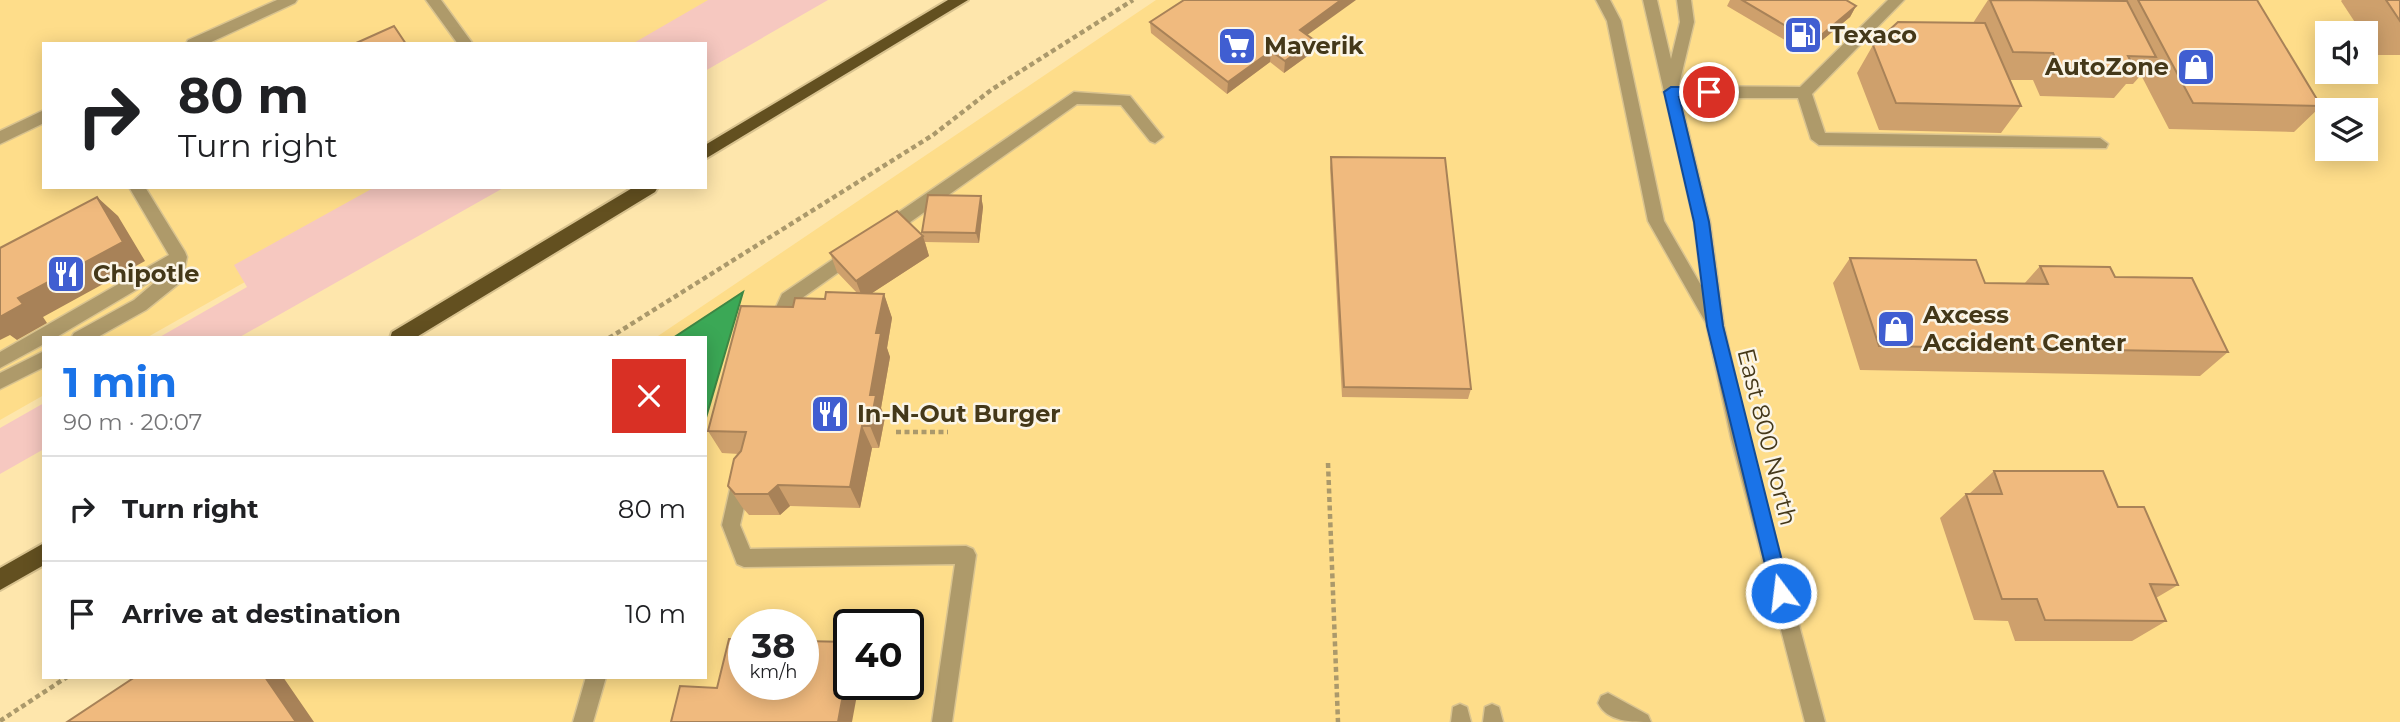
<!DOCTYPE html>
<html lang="en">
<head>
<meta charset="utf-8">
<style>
  :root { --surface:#fff; --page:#f2f2f2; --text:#202124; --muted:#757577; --line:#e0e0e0; --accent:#1a73e8 }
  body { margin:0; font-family:Montserrat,sans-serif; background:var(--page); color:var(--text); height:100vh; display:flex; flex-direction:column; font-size:26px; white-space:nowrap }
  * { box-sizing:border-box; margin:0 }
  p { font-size:23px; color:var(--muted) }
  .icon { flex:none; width:38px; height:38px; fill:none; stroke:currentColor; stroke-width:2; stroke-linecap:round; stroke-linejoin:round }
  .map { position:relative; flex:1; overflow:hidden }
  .drawer { position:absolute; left:42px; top:336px; width:665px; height:343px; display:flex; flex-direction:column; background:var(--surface); border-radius:0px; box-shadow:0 4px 18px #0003 }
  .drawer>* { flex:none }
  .banner { position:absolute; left:42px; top:42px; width:665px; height:147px; border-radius:0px; box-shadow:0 4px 18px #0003; background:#fff; color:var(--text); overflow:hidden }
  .controls { position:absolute; left:2315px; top:21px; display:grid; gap:14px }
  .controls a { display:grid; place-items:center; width:63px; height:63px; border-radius:0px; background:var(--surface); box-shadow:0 4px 18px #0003; font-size:35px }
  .speed { position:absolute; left:728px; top:609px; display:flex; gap:14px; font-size:35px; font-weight:700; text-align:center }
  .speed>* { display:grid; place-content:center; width:91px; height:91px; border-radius:50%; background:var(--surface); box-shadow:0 4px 18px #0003; line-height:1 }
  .speed small { font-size:18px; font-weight:400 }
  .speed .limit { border:4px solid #111; border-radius:10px; background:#fff; color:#111 }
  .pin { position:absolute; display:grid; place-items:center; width:60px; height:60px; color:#fff; margin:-30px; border:4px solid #fff; border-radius:50%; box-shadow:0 2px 7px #0007 }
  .me { position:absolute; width:77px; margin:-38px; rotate:345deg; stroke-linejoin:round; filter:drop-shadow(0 0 5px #0008) }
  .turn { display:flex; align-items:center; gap:24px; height:147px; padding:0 21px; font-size:32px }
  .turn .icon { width:91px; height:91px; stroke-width:2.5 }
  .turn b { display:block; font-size:49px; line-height:60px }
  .round { display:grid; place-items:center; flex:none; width:74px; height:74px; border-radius:0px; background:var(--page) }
  .summary { display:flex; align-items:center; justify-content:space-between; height:119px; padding:0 21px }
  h1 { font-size:42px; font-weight:700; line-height:52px; color:var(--accent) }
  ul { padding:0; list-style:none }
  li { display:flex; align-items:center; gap:21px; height:105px; padding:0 21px; border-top:2px solid var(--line) }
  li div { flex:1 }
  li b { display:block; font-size:26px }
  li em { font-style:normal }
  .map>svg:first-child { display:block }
  .built { fill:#fedd8a; fill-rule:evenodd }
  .green { fill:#f6c8c0 }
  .water { fill:#3ba856; stroke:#3e8644; stroke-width:2 }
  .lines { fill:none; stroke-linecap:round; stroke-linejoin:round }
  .service-casing { stroke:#d9c38f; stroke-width:3 }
  .tertiary-casing { stroke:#d9c38f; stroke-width:3 }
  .trunk-casing { stroke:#d9c38f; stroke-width:4 }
  .path { stroke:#ab996b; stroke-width:4.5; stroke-dasharray:5 3.5; stroke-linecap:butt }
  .service { fill:#ae9a6a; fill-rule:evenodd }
  .tertiary { fill:#ae9a6a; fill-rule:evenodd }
  .trunk { fill:#635020; fill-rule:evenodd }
  .wall { fill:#cea06c }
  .shaded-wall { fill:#a88258 }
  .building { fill:#f0ba7e; stroke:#a88258; stroke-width:2 }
  .route { fill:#1a73e8; stroke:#114b97; stroke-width:2 }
  .labels { text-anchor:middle; stroke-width:5; stroke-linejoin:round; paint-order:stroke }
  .poi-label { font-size:24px; font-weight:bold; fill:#443819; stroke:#fbf5e7; text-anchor:start }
  .street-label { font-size:24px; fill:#443819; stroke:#fbf5e7 }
</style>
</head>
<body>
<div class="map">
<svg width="2400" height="722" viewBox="0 0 2400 722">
  <rect width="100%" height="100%" fill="#fee6ac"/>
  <path class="built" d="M0 0H745L667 44H44V187H413L146 338H44V395L0 420Z
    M1156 0H2400V722H85L151 677H705V338H655ZM2328 33H2366V72H2328ZM2328 110H2366V149H2328ZM744 625H803V684H744ZM849 625H908V684H849Z"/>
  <path class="green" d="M708 0H828L705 71V44H632Z
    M375 187H505L238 338H158L247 287 234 265Z
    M44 403V449L0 474V428Z"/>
  <path class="water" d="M743 292 705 421V338H673Z"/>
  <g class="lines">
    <defs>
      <path id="service" d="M277 0H297L295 3 207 44H186L188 40Z
        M426 0H441L473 44H458Z
        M1888 0H1904L1812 94 1825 133 2100 138 2108 144 2106 148 1819 145 1811 139 1798 98H1671L1663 92 1671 86 1800 87Z
        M1074 92 1130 96 1163 137 1155 143 1150 141 1121 105 1077 104 892 235H880L878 230 880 225Z
        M44 110V123L0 144V131Z
        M129 187H145L185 252 187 257 182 281 146 310 96 338H71L74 333 134 300 168 271 55 338H44V344L0 368V352L169 255Z
        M854 245 862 252 860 257 795 303 782 332H770L767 327 782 294Z
        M44 351V367L0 389V373Z
        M742 468 749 470 751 476 740 525 750 549 966 546 973 549 976 555 952 722H932L955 564 744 567 737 564 722 525 733 476 735 470Z
        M586 677H606L593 722H573Z
        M1608 693 1648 715 1651 722C1632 722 1607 722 1598 703L1601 696Z
        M1460 704 1467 707 1471 722H1451L1453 707Z
        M1492 704 1499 707 1503 722H1483L1485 707Z"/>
      <path id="tertiary" d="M1596 0H1610L1621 21 1664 221 1702 287 1694 222 1643 0H1657L1671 59 1680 22 1677 0H1691L1694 22 1678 89 1710 222 1724 326 1749 438 1825 722H1805L1731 438 1706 323 1648 221 1607 21Z"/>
      <path id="trunk" d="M948 0H968L705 159V145Z
        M634 187H658L655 192 415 338H390L392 332Z
        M44 543V565L0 590V568Z"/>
    </defs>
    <use href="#service" class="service-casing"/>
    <use href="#tertiary" class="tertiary-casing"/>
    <use href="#trunk" class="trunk-casing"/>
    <path class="path" d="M609 338 933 135 991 90 1133 0
      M896 432H948
      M1328 463 1338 722
      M0 721 67 677"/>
    <use href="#service" class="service"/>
    <use href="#tertiary" class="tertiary"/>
    <use href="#trunk" class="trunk"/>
  </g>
  <path class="wall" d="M1730 0H1846L1856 6 1850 17 1807 53 1727 6Z
    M1988 0H2257L2321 106 2294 132 2169 129 2141 75 2133 84H2126L2114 98 2040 96 2033 80H2009L2021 106 2001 133 1879 130 1857 73 1873 45 1973 23Z
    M2342 0H2400V55H2376L2366 39V33H2362L2341 1Z
    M1150 22 1307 35 1314 40 1313 52 1284 73 1270 62 1227 94 1151 33Z
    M1331 157 1471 389 1468 399 1342 397 1330 168Z
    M981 196 983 207 979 243 925 242 929 256 872 293 884 294 892 318 887 348 890 357 881 408 885 417 879 448H872L860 508 790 506 780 515H749L742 507 728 486 739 454 722 453 708 431 793 307 825 299 857 293 837 272 830 253 923 236 922 232Z
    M1850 258 1985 283 2024 284 2040 266 2115 277 2228 352 2200 376 1860 370 1833 283Z
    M1994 471 2118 507 2178 585 2156 598 2166 621 2132 641H2015L2008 621 1974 620 1940 518 1966 494H1969Z"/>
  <path class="shaded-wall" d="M1341 0H1356L1299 41 1300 30Z
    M1856 6 1850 17 1807 53 1813 42Z
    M1314 40 1313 52 1284 73 1285 61Z
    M1271 51 1270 62 1227 94 1228 82Z
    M981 196 983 207 979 243 976 233Z
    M97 197 118 216 145 261 43 317 47 323 17 340 10 335 0 340V317L18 298Z
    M923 236 929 256 863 299 856 281Z
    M884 294 892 318 887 348 890 357 881 408 885 417 879 448 870 426V395L876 333Z
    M862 426 872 448 860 508 850 487Z
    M778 485 790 506 780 515 768 494Z
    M849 662V684H859L852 722H838Z
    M265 677H283L314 722H296Z"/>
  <path class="building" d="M1184 0H1341L1300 30 1314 40 1285 61 1271 51 1228 82 1150 22Z
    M1742 0H1846L1856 6 1813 42Z
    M1990 0 2127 1 2156 57 2128 56 2136 71 2060 69 2053 53 2013 52Z
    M2138 0H2257L2321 106 2193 103Z
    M2386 0H2400V21Z
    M1898 22 1985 23 2021 106 1896 103 1873 45Z
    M394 26 406 44H354Z
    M1331 157 1445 158 1471 389 1344 387Z
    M928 195 981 196 976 233 922 232Z
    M97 197 123 242 18 298 23 304 0 317V248Z
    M897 211 923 236 856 281 830 253Z
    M1850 258 1976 260 1985 283 2048 284 2040 266 2110 267 2115 277 2192 278 2228 352 1879 346Z
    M826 292 884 294 876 333H881L870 395H876L870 426H862L850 487 778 485 768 494H735L728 486 734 459 741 451 746 432 708 431 741 306 793 307 795 298 825 299Z
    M1994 471H2103L2118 507H2144L2178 585 2150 584 2166 621 2045 620 2037 599H2002L1966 494H2002Z
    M729 639H744V684H803V641L849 642V662L838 722H671L680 686 717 688Z
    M135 677H265L296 722H67Z"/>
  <path class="route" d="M1671 87H1709L1716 92 1709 97H1679L1709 222 1723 326 1790 593 1787 599 1781 601 1775 599 1772 593 1707 326 1694 222 1664 92Z"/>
  <defs>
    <symbol id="fuel-square" viewBox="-11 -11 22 22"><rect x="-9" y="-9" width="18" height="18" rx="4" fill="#405ed1" stroke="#fbf5e7"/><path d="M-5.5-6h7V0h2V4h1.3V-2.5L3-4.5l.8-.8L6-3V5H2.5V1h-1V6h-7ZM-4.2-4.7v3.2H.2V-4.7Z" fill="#fff"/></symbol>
    <symbol id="supermarket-square" viewBox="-11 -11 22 22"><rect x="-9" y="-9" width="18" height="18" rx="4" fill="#405ed1" stroke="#fbf5e7"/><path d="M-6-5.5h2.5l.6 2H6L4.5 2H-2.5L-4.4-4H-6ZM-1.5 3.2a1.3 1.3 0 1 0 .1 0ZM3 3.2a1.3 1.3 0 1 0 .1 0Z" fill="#fff"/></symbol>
    <symbol id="shop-square" viewBox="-11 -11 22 22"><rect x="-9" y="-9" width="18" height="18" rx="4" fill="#405ed1" stroke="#fbf5e7"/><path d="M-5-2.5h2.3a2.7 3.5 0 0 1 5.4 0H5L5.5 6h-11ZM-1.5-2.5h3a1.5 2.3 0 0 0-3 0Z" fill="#fff"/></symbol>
    <symbol id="restaurant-square" viewBox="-11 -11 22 22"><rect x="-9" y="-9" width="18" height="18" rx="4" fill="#405ed1" stroke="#fbf5e7"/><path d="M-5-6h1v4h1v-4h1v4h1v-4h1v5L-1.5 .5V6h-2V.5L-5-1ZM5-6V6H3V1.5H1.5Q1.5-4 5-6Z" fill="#fff"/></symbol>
  </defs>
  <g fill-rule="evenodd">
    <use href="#fuel-square" x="1781" y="13" width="44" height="44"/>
    <use href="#supermarket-square" x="1215" y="24" width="44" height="44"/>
    <use href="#shop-square" x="2174" y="45" width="44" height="44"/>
    <use href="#restaurant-square" x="44" y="252" width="44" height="44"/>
    <use href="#shop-square" x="1874" y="307" width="44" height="44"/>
    <use href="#restaurant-square" x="808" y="392" width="44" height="44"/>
  </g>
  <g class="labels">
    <g class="poi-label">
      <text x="1830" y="43">Texaco</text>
      <text x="1264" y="54">Maverik</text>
      <text x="2169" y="75" text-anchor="end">AutoZone</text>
      <text x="93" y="282">Chipotle</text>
      <text x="1923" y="323">Axcess<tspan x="1923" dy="28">Accident Center</tspan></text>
      <text x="857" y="422">In-N-Out Burger</text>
    </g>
    <g class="street-label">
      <text transform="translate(1767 437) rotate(76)" y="8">East 800 North</text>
    </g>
  </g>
</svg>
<div class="controls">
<a><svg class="icon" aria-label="sound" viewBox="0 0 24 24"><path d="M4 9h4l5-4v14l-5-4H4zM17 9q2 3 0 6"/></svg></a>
<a><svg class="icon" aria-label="layers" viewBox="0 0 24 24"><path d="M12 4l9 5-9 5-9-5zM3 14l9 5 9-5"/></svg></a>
</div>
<div class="speed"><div>38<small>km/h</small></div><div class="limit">40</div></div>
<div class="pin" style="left:1709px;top:92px;background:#d93025"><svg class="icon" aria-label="arrive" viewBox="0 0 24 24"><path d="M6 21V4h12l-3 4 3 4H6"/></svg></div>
<svg class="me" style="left:1781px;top:593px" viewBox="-20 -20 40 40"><circle r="17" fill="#1a73e8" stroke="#fff" stroke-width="3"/><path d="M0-11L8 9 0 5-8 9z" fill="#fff"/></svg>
<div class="banner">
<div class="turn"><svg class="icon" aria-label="right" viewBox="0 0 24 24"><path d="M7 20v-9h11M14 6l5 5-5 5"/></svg><div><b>80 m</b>Turn right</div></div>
</div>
<section class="drawer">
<div class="summary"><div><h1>1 min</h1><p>90 m · 20:07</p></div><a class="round" style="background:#d93025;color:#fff"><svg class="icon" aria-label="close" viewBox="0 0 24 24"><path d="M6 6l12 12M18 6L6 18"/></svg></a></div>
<ul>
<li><svg class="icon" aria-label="right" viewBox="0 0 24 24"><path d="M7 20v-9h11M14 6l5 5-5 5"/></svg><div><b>Turn right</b></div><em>80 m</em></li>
<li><svg class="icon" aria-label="arrive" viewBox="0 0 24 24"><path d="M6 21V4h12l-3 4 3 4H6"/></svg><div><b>Arrive at destination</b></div><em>10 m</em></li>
</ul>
</section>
</div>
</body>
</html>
